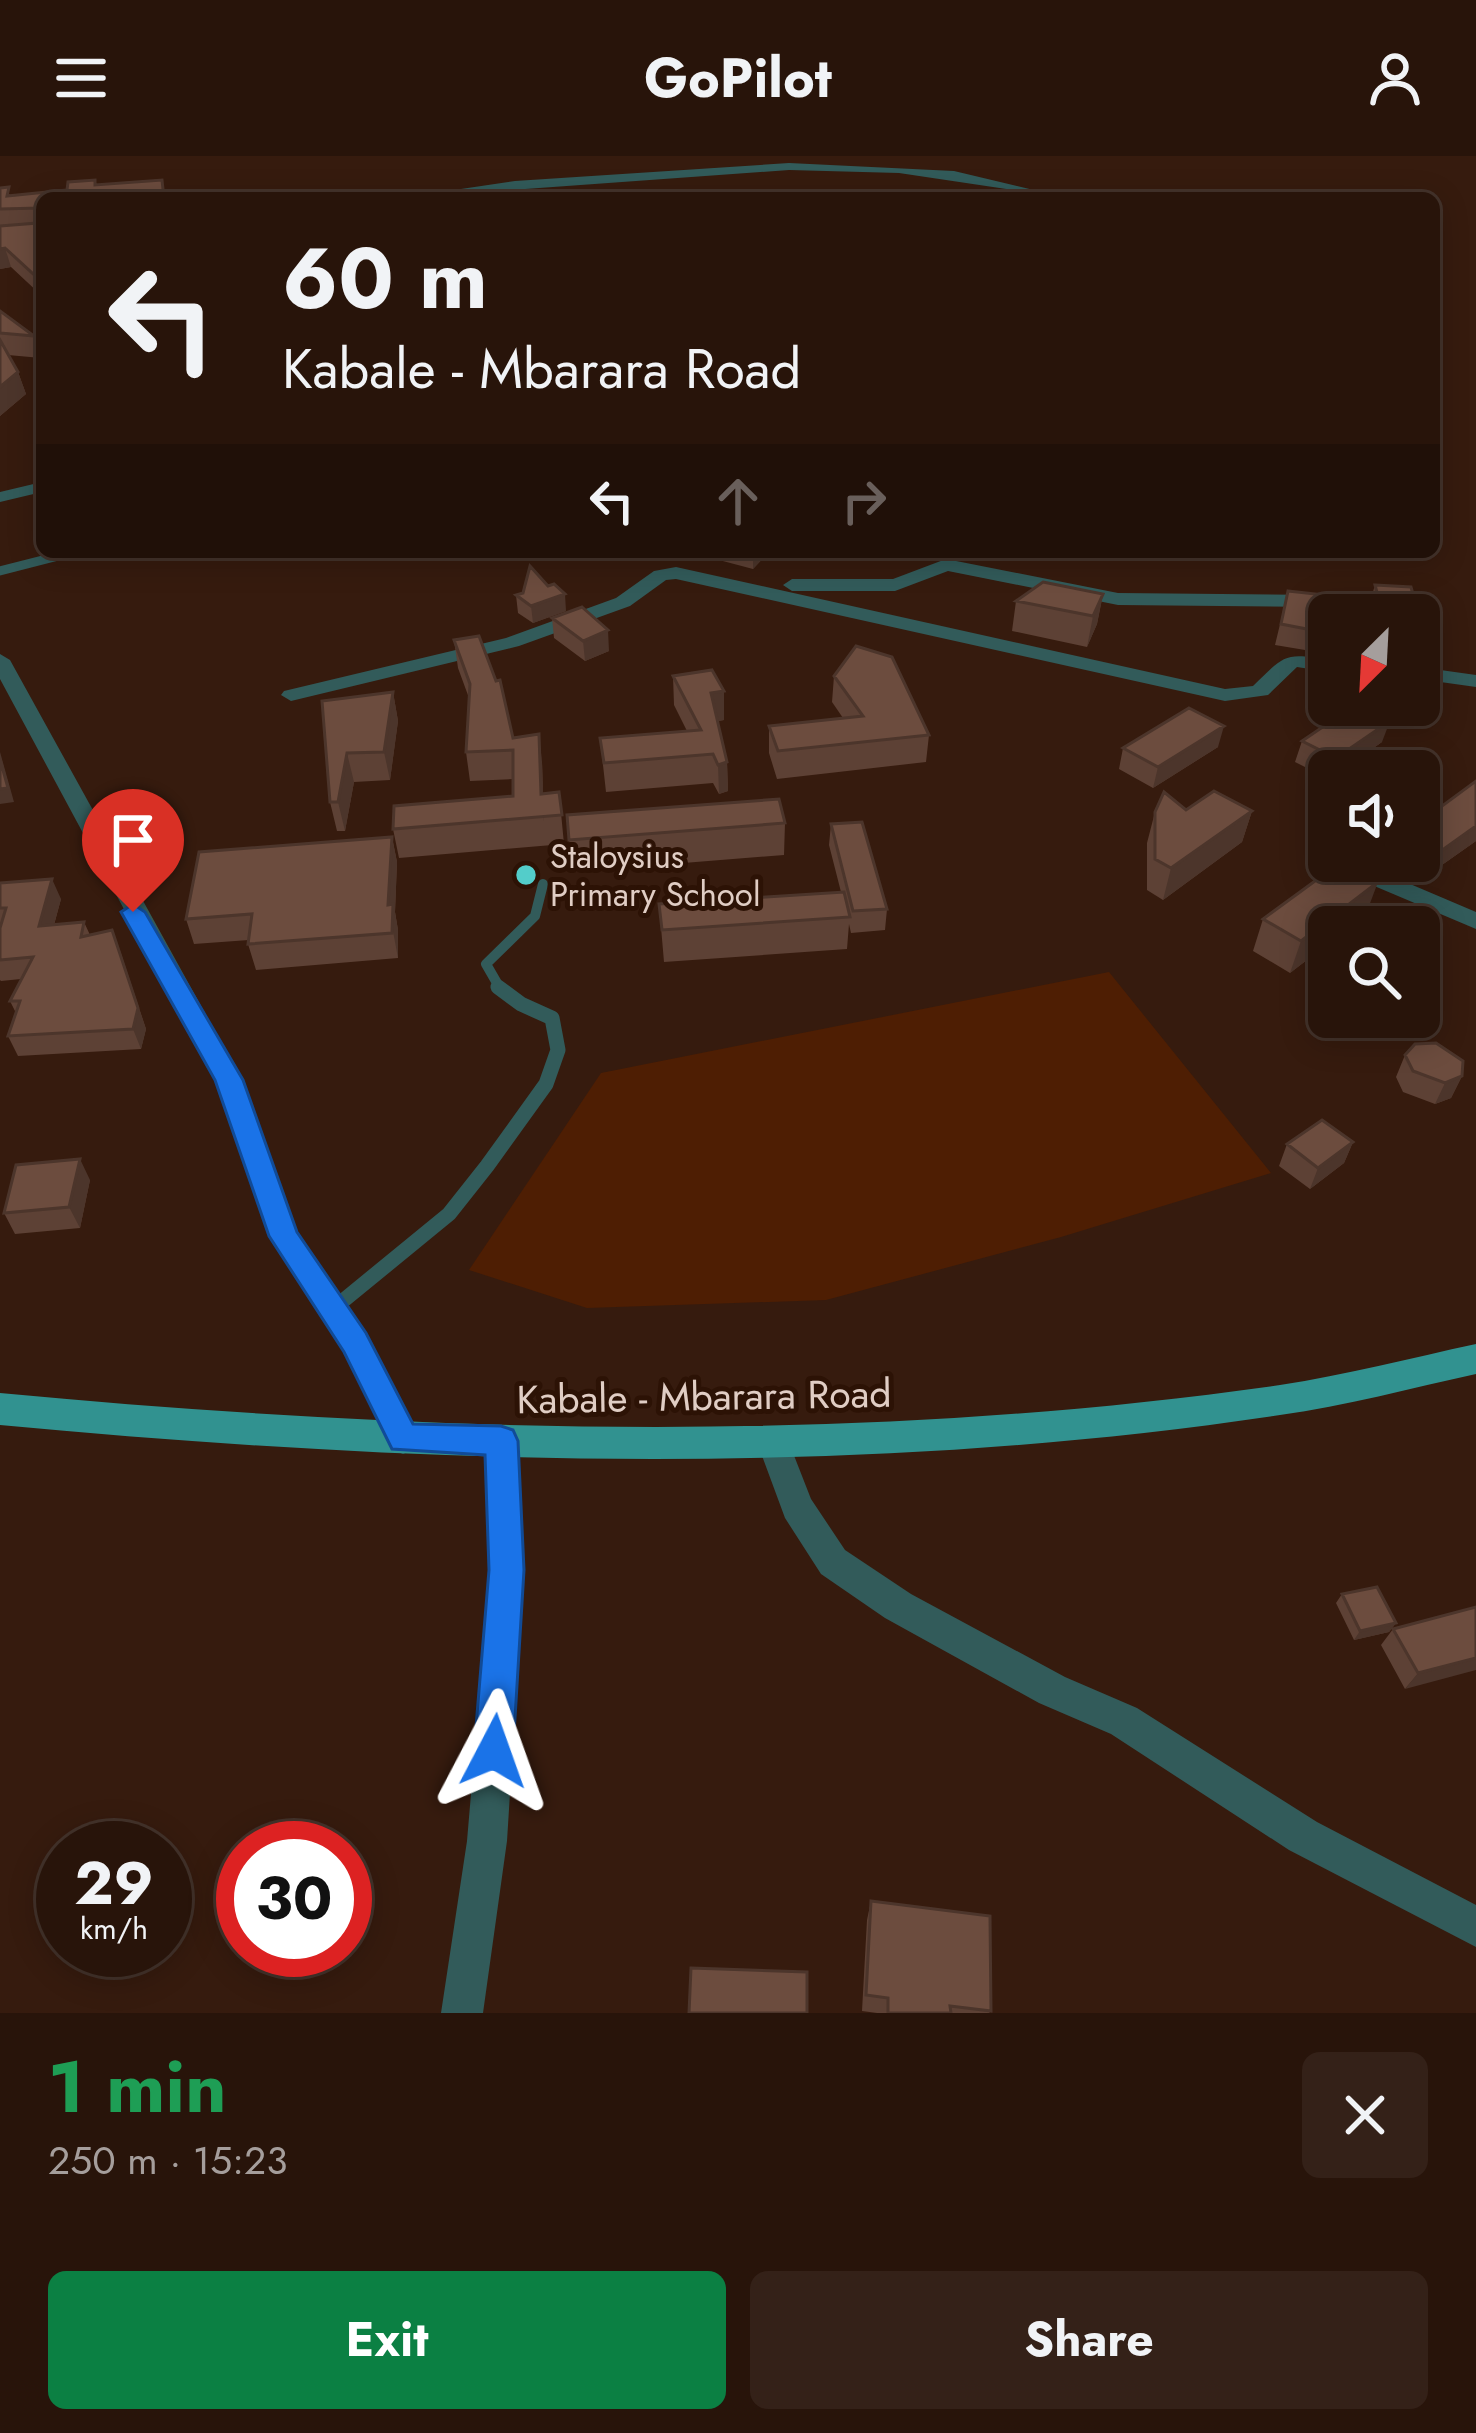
<!DOCTYPE html>
<html lang="en">
<head>
<meta charset="utf-8">
<style>
  :root { --surface:#28140a; --page:#342118; --text:#f1f3f6; --muted:#a59e9c; --line:#44332b; --accent:#0b8043 }
  body { margin:0; font-family:Jost,sans-serif; background:var(--page); color:var(--text); height:100vh; display:flex; flex-direction:column; font-size:45px; white-space:nowrap }
  * { box-sizing:border-box; margin:0 }
  p { font-size:39px; color:var(--muted) }
  .icon { flex:none; width:66px; height:66px; fill:none; stroke:currentColor; stroke-width:2; stroke-linecap:round; stroke-linejoin:round }
  .map { position:relative; height:1857px; overflow:hidden }
  .side { display:flex; flex-direction:column; background:var(--surface); flex:1 }
  .side>* { flex:none }
  .banner { position:absolute; left:36px; top:36px; width:1404px; height:366px; border-radius:18px; box-shadow:0 6px 30px #0003,0 0 0 3px var(--line); background:#28140a; color:var(--text); overflow:hidden }
  .needle { width:78px; rotate:204deg }
  .tools { position:absolute; left:1308px; top:438px; display:grid; gap:24px }
  .tools a { display:grid; place-items:center; width:132px; height:132px; border-radius:18px; background:var(--surface); box-shadow:0 6px 30px #0003,0 0 0 3px var(--line); font-size:60px }
  .speed { position:absolute; left:36px; top:1665px; display:flex; gap:24px; font-size:60px; font-weight:700; text-align:center }
  .speed>* { display:grid; place-content:center; width:156px; height:156px; border-radius:50%; background:var(--surface); box-shadow:0 6px 30px #0003,0 0 0 3px var(--line); line-height:1 }
  .speed small { font-size:30px; font-weight:400 }
  .speed .limit { border:18px solid #d22; background:#fff; color:#111 }
  .pin { position:absolute; display:grid; place-items:center; width:102px; height:102px; color:#fff; margin:-123px -51px; border-radius:50% 50% 50% 0; rotate:-45deg; box-shadow:0 0 12px #0007 }
  .pin .icon { rotate:45deg }
  .me { position:absolute; width:132px; margin:-66px; rotate:4deg; stroke-linejoin:round; filter:drop-shadow(0 0 9px #0008) }
  .turn { display:flex; align-items:center; gap:42px; height:252px; padding:0 48px; font-size:54px }
  .turn .icon { width:156px; height:156px; stroke-width:2.5 }
  .turn b { display:block; font-size:84px; line-height:102px }
  .lanes { display:flex; align-items:center; height:114px; padding:0 48px; background:#0003; justify-content:center; gap:60px; direction:ltr }
  .lanes .off { opacity:.35 }
  .round { display:grid; place-items:center; flex:none; width:126px; height:126px; border-radius:18px; background:var(--page) }
  .head { display:flex; align-items:center; justify-content:space-between; height:204px; padding:0 48px }
  h1 { font-size:72px; font-weight:700; line-height:90px; color:#1e9e55 }
  .primary-button { display:flex; gap:24px; margin-top:auto; padding:24px 48px }
  .primary-button a { flex:1; height:138px; border-radius:18px; background:var(--accent); color:#fff; font-size:48px; font-weight:700; line-height:138px; text-align:center }
  .primary-button a+a { background:var(--page); color:var(--text) }
  header { display:flex; justify-content:space-between; align-items:center; height:156px; padding:0 48px; background:var(--surface); font-size:54px; font-weight:700 }
  .map>svg:first-child { display:block }
  .green { fill:#4e1e03 }
  .lines { fill:none; stroke-linecap:round; stroke-linejoin:round }
  .lane-far2 { stroke:#325b5a; stroke-width:9 }
  .lane-far1 { stroke:#325b5a; stroke-width:10 }
  .lane { stroke:#325b5a; stroke-width:15 }
  .street { fill:#325b5a; fill-rule:evenodd }
  .primary { fill:#319290; fill-rule:evenodd }
  .wall { fill:#5d4135 }
  .shaded-wall { fill:#4c352b }
  .building { fill:#6c4c3e; stroke:#4c352b; stroke-width:3 }
  .route { fill:#1a73e8; stroke:#114b97; stroke-width:3 }
  .poi-dot { fill:#53cdca; stroke:#2c1205; stroke-width:4.5 }
  .labels { text-anchor:middle; stroke-width:10; stroke-linejoin:round; paint-order:stroke }
  .poi-label { font-size:33px; fill:#e0cdc4; stroke:#2c1205; text-anchor:start }
  .near-street-label { font-size:39px; fill:#e0cdc4; stroke:#2c1205 }
</style>
</head>
<body>
<header><svg class="icon" aria-label="menu" viewBox="0 0 24 24"><path d="M4 6h16M4 12h16M4 18h16"/></svg>GoPilot<svg class="icon" aria-label="person" viewBox="0 0 24 24"><circle cx="12" cy="8" r="4"/><path d="M4 21q1-7 8-7t8 7"/></svg></header>
<div class="map">
<svg width="1476" height="1857" viewBox="0 0 1476 1857">
  <rect width="100%" height="100%" fill="#361b0e"/>
  <path class="green" d="M1109 816 1271 1017 1061 1081 826 1144 587 1152 469 1114 601 917Z"/>
  <g class="lines">
    <path class="lane-far2" d="M0 415 74 396"/>
    <path class="lane-far1" d="M501 834 486 808 535 760 543 728"/>
    <path class="lane" d="M333 1153 449 1058 487 1010 546 928 558 894 552 862 521 848 498 831"/>
    <path class="street" d="M789 7 954 15 1067 42 899 17 789 14 400 42 515 25Z
      M42 326V336L0 346V336Z
      M946 403 1118 437 1321 439 1331 445 1321 451 1118 449 948 415 895 435H792L783 429 792 423H893Z
      M676 411 1225 533 1253 530C1285 499 1284 496 1329 504V516L1297 511 1268 539 1225 545 676 423 666 424 630 450 519 490 291 545 281 539 284 535 506 482 616 442 654 415Z
      M0 498 10 504 242 924 297 1076 366 1178 419 1283 415 1293 403 1298 391 1293 344 1196 269 1080 216 924 0 523Z
      M1419 511 1476 519V531L1419 523Z
      M1329 699V705H1356L1476 756V773L1327 710 1323 705Z
      M501 1270 513 1275 517 1285 524 1415 507 1685 483 1857H441L467 1685 490 1415 485 1285 489 1275Z
      M774 1274 786 1279 811 1343 845 1394 911 1438 1065 1521 1137 1552 1317 1666 1476 1749V1791L1289 1694 1111 1578 1039 1547 885 1462 821 1418 785 1362 758 1289 762 1279Z"/>
    <path class="primary" d="M1476 1188V1218C1411 1232 1346 1250 1280 1259 855 1323 427 1309 0 1269V1237C427 1277 854 1290 1280 1229 1346 1219 1411 1202 1476 1188Z"/>
  </g>
  <path class="wall" d="M95 24 97 29 42 42V140L11 111 0 113V32L12 40 67 34Z
    M0 155 34 180 41 202 8 199 18 216 26 238 0 260Z
    M719 396H769L753 413 719 404Z
    M871 396H925L917 405Z
    M1375 429 1419 459H1371L1369 449Z
    M1288 435 1317 475 1311 495 1275 489Z
    M1103 438 1097 468 1087 491 1012 475 1016 445Z
    M516 439 566 455 533 467 518 457Z
    M552 462 609 495 585 505 554 482Z
    M454 484 513 582 542 606 543 637 559 636 564 688 399 702 393 673 513 640V623L470 625 466 596 469 542 458 512Z
    M673 520 724 535V564L718 565 727 606 728 635 719 638 713 627 606 636 600 582 687 575 674 549Z
    M834 520 929 579 926 606 777 623 769 597V570L843 562 832 546Z
    M393 536 398 565 390 624 354 626 345 675H337L330 646 322 545Z
    M1302 585 1382 586 1341 615H1329V623L1295 606Z
    M1218 591 1153 632 1119 613 1123 592Z
    M1186 654 1252 655 1242 686 1163 744 1147 734V687L1155 656Z
    M567 659 785 667 784 699 572 716Z
    M1419 667 1476 685 1432 716 1411 705H1419Z
    M831 668 887 753 885 774 851 777 849 768 847 793 664 806 659 748 841 736 829 689Z
    M392 681 397 706 395 756 398 774V802L256 814 248 788 249 784 194 788 186 763Z
    M0 727 61 743 54 769 84 766 90 779 120 795 146 873 141 893 18 900 8 880 16 857 10 845 21 823 1 825 0 824Z
    M1366 758 1350 771H1329V787L1290 817 1253 795 1263 763Z
    M1405 899 1462 920 1451 942 1435 948 1403 936 1396 921Z
    M1353 986 1344 1007 1310 1033 1279 1010 1287 988Z
    M90 1024 80 1072 15 1078 4 1057Z
    M1342 1438 1396 1467 1389 1476 1354 1484 1336 1447Z
    M1476 1451 1405 1533 1381 1489 1393 1473Z
    M871 1745 991 1855 989 1857H877L862 1855 867 1764Z"/>
  <path class="shaded-wall" d="M5 92 11 111 0 113V93Z
    M18 216 26 238 0 260V231Z
    M753 396H769L753 413Z
    M565 438 566 455 533 467 531 450Z
    M1103 438 1097 468 1087 491 1093 460Z
    M608 474 609 495 585 505 583 485Z
    M724 535V564L712 566 711 537Z
    M393 536 398 565 390 624 384 596Z
    M1390 565 1382 586 1341 615H1332L1336 602Z
    M1224 570 1218 591 1153 632 1158 611Z
    M539 578 542 606 544 666 541 638Z
    M0 596 14 646 0 648Z
    M347 597 354 626 345 675 338 646Z
    M727 606 728 635 719 638 718 609Z
    M1252 655 1242 686 1163 744 1171 712Z
    M1476 670V685L1432 716 1441 695Z
    M392 681 397 706 395 756 398 774V802L388 749Z
    M52 723 61 743 48 790 39 770Z
    M1378 726 1366 758 1350 771H1329V787L1290 817 1301 785Z
    M120 795 146 873 141 893 133 873Z
    M1462 920 1451 942 1435 948 1445 927Z
    M1353 986 1344 1007 1310 1033 1318 1012Z
    M80 1003 90 1024 80 1072 69 1051Z
    M1396 1467 1389 1476 1354 1484 1360 1475Z
    M1476 1502V1514L1405 1533 1418 1517Z"/>
  <path class="building" d="M95 24V29L162 24 164 42H42V126L5 92 0 93V70L37 67 39 52 0 53V32L9 31 7 40 67 34 68 26Z
    M0 155 34 180 0 177Z
    M0 184 18 216 0 231Z
    M530 410 548 430 554 428 565 438 531 450 516 439 523 437Z
    M1043 426 1103 438 1093 460 1016 445Z
    M1375 429 1411 431 1419 459H1383Z
    M1288 435 1325 439 1317 475 1281 468Z
    M582 451 608 474 583 485 552 462Z
    M479 480 496 525 500 524 513 582 539 578 541 638 559 636 562 659 393 673 394 650 513 640V594L466 596 470 528 454 484Z
    M856 490 892 501 929 579 778 595 769 570 863 560 834 520Z
    M712 514 724 535 711 537 727 606 718 609 713 598 604 607 600 582 701 574 673 520Z
    M393 536 384 596 347 597 338 646H330L322 545Z
    M1355 549 1390 565 1336 602 1302 585Z
    M1189 552 1224 570 1158 611 1123 592Z
    M0 603 8 632 0 633Z
    M1476 625V670L1441 695 1419 683V667Z
    M1214 635 1252 655 1171 712 1155 703V656L1164 636 1186 654Z
    M779 643 785 667 569 684 567 659Z
    M862 666 887 753 853 755 831 668Z
    M392 681 388 749 393 748 392 777 248 788 252 758 186 763 199 696Z
    M1341 706 1378 726 1301 785 1263 763Z
    M52 723 39 770 84 766 81 781 112 774 138 852 133 873 8 880 20 845H10L33 801 0 804V772L6 752H0V727Z
    M844 736 850 761 662 774 659 748Z
    M1436 887 1463 905 1462 920 1445 927 1413 915 1405 899 1415 888Z
    M1322 964 1353 986 1318 1012 1287 988Z
    M80 1003 69 1051 4 1057 16 1009Z
    M1377 1431 1396 1467 1360 1475 1342 1438Z
    M1476 1451V1502L1418 1517 1393 1473Z
    M871 1745 990 1760 991 1855 950 1850 951 1857H888V1842L866 1839Z
    M691 1812 807 1816V1857H689Z"/>
  <path class="route" d="M133 748 145 756 243 924 297 1076 366 1177 413 1268 501 1270 513 1274 518 1285 524 1414 513 1595 507 1608 494 1614 480 1608 474 1595 489 1414 485 1299 392 1293 344 1196 269 1080 215 924 121 756Z"/>
  <circle class="poi-dot" cx="526" cy="719" r="12"/>
  <g class="labels">
    <g class="poi-label">
      <text x="550" y="712">Staloysius<tspan x="550" dy="38">Primary School</tspan></text>
    </g>
    <g class="near-street-label">
      <text transform="translate(704 1240) rotate(-1)" y="14">Kabale - Mbarara Road</text>
    </g>
  </g>
</svg>
<div class="tools">
<a><svg class="needle" viewBox="-14 -14 28 28"><path d="M0-13l5 13h-10z" fill="#e53935"/><path d="M0 13l5-13h-10z" fill="#a59e9c"/></svg></a>
<a><svg class="icon" aria-label="sound" viewBox="0 0 24 24"><path d="M4 9h4l5-4v14l-5-4H4zM17 9q2 3 0 6"/></svg></a>
<a><svg class="icon" aria-label="search" viewBox="0 0 24 24"><circle cx="10" cy="10" r="6"/><path d="M15 15l6 6"/></svg></a>
</div>
<div class="speed"><div>29<small>km/h</small></div><div class="limit">30</div></div>
<div class="pin" style="left:133px;top:756px;background:#d93025"><svg class="icon" aria-label="arrive" viewBox="0 0 24 24"><path d="M6 21V4h12l-3 4 3 4H6"/></svg></div>
<svg class="me" style="left:494px;top:1595px" viewBox="-20 -20 40 40"><path d="M0-17L14 15 0 8-14 15z" fill="#1a73e8" stroke="#fff" stroke-width="4"/></svg>
<div class="banner">
<div class="turn"><svg class="icon" aria-label="left" viewBox="0 0 24 24"><path d="M17 20v-9H6M10 6l-5 5 5 5"/></svg><div><b>60 m</b>Kabale - Mbarara Road</div></div>
<div class="lanes"><svg class="icon" aria-label="left" viewBox="0 0 24 24"><path d="M17 20v-9H6M10 6l-5 5 5 5"/></svg><svg class="icon off" aria-label="ahead" viewBox="0 0 24 24"><path d="M12 20V5M6 11l6-6 6 6"/></svg><svg class="icon off" aria-label="right" viewBox="0 0 24 24"><path d="M7 20v-9h11M14 6l5 5-5 5"/></svg></div>
</div>
</div>
<section class="side">
<div class="head"><div><h1>1 min</h1><p>250 m · 15:23</p></div><a class="round"><svg class="icon" aria-label="close" viewBox="0 0 24 24"><path d="M6 6l12 12M18 6L6 18"/></svg></a></div>
<div class="primary-button"><a>Exit</a><a>Share</a></div>
</section>
</body>
</html>
